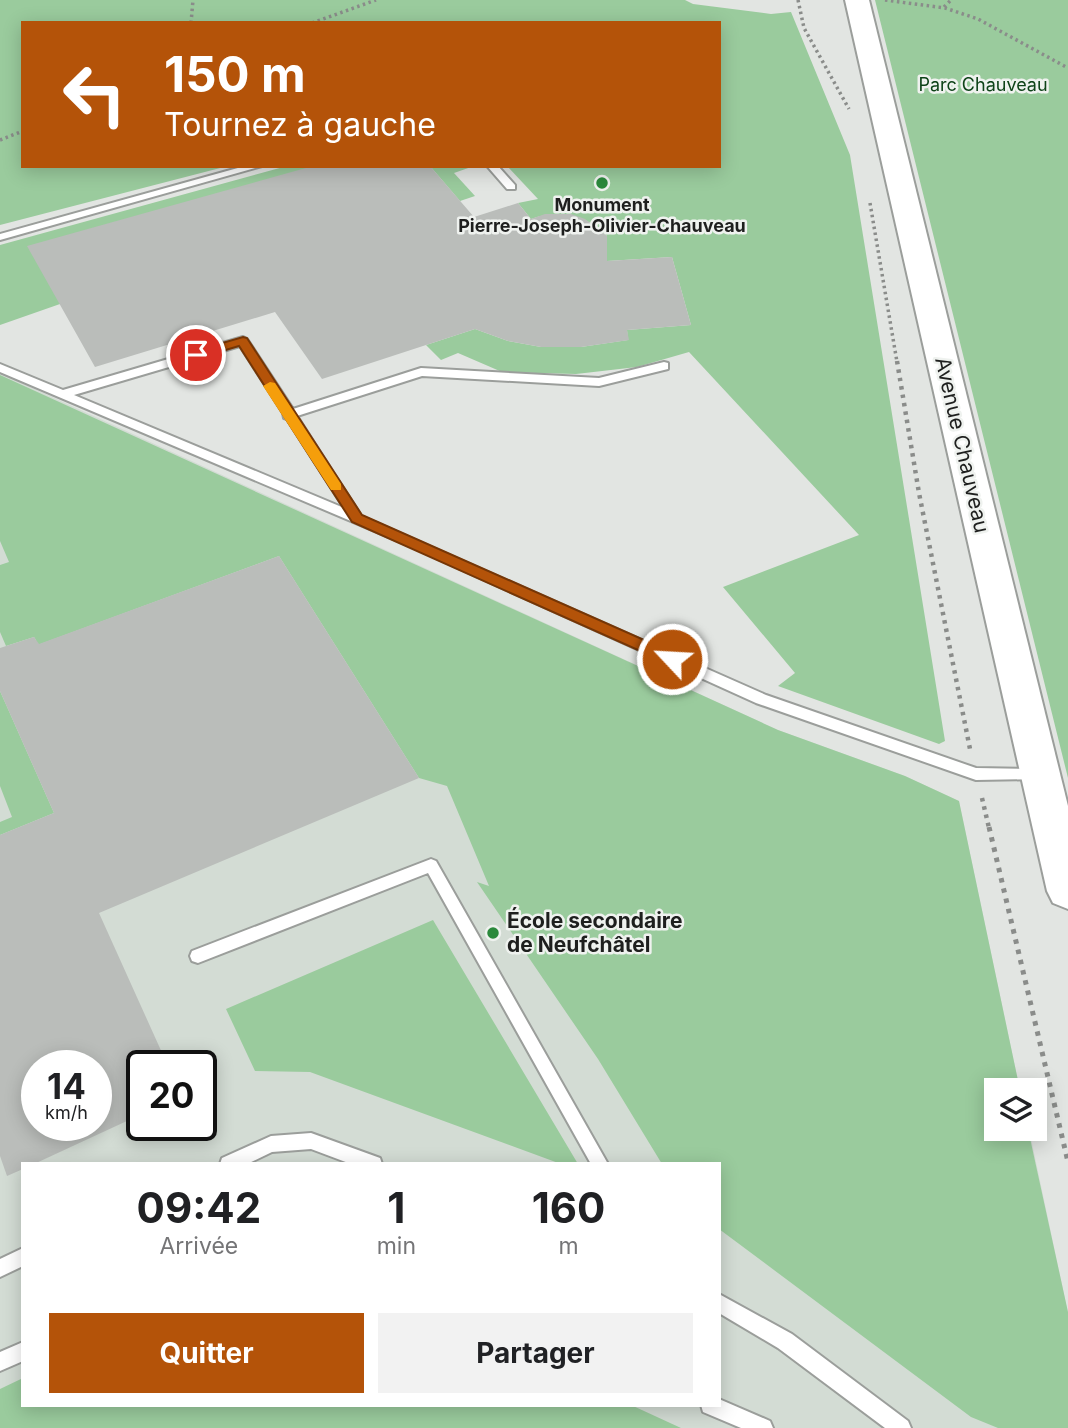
<!DOCTYPE html>
<html lang="fr">
<head>
<meta charset="utf-8">
<style>
  :root { --surface:#fff; --page:#f2f2f2; --text:#202124; --muted:#757577; --accent:#b45309 }
  body { margin:0; font-family:Inter,sans-serif; background:var(--page); color:var(--text); height:100vh; display:flex; flex-direction:column; font-size:26px; white-space:nowrap }
  * { box-sizing:border-box; margin:0 }
  p { font-size:23px; color:var(--muted) }
  .icon { flex:none; width:38px; height:38px; fill:none; stroke:currentColor; stroke-width:2; stroke-linecap:round; stroke-linejoin:round }
  .map { position:relative; flex:1; overflow:hidden }
  .drawer { position:absolute; left:21px; top:1162px; width:700px; height:245px; display:flex; flex-direction:column; background:var(--surface); border-radius:0px; box-shadow:0 4px 18px #0003 }
  .drawer>* { flex:none }
  .guide { position:absolute; left:21px; top:21px; width:700px; height:147px; border-radius:0px; box-shadow:0 4px 18px #0003; background:#b45309; color:#fff; overflow:hidden }
  .fabs { position:absolute; left:984px; top:1078px; display:grid; gap:14px }
  .fabs a { display:grid; place-items:center; width:63px; height:63px; border-radius:0px; background:var(--surface); box-shadow:0 4px 18px #0003; font-size:35px }
  .speed { position:absolute; left:21px; top:1050px; display:flex; gap:14px; font-size:35px; font-weight:700; text-align:center }
  .speed>* { display:grid; place-content:center; width:91px; height:91px; border-radius:50%; background:var(--surface); box-shadow:0 4px 18px #0003; line-height:1 }
  .speed small { font-size:18px; font-weight:400 }
  .speed .limit { border:4px solid #111; border-radius:10px; background:#fff; color:#111 }
  .pin { position:absolute; display:grid; place-items:center; width:60px; height:60px; color:#fff; margin:-30px; border:4px solid #fff; border-radius:50%; box-shadow:0 2px 7px #0007 }
  .me { position:absolute; width:77px; margin:-38px; rotate:295deg; stroke-linejoin:round; filter:drop-shadow(0 0 5px #0008) }
  .turn { display:flex; align-items:center; gap:24px; height:147px; padding:0 28px; font-size:32px }
  .turn .icon { width:91px; height:91px; stroke-width:2.5 }
  .turn b { display:block; font-size:49px; line-height:60px }
  .eta { display:flex; justify-content:space-evenly; align-items:center; height:119px; text-align:center }
  .eta b { font-size:42px; font-weight:700; line-height:49px }
  .action { display:flex; gap:14px; margin-top:auto; padding:14px 28px }
  .action a { flex:1; height:80px; border-radius:0px; background:var(--accent); color:#fff; font-size:28px; font-weight:700; line-height:80px; text-align:center }
  .action a+a { background:var(--page); color:var(--text) }
  .map>svg:first-child { display:block }
  .built { fill:#d3dcd4; fill-rule:evenodd }
  .green { fill:#9acb9d }
  .building { fill:#babdba; fill-rule:evenodd }
  .lines { fill:none; stroke-linecap:round; stroke-linejoin:round }
  .service-casing { stroke:#9b9e9b; stroke-width:4 }
  .secondary-casing { stroke:#9b9e9b; stroke-width:4 }
  .path-far2 { stroke:#8a8c8a; stroke-width:3.5; stroke-dasharray:2.5 3.5; stroke-linecap:butt }
  .path-far1 { stroke:#8a8c8a; stroke-width:4.5; stroke-dasharray:3.5 5; stroke-linecap:butt }
  .path { stroke:#8a8c8a; stroke-width:5; stroke-dasharray:4.5 6; stroke-linecap:butt }
  .service { fill:#fff; fill-rule:evenodd }
  .secondary { fill:#fff; fill-rule:evenodd }
  .route { fill:#b45309; stroke:#753606; stroke-width:2 }
  .slow { fill:#f59e0b }
  .poi-dot { fill:#2b893c; stroke:#eff2ef; stroke-width:2.5 }
  .labels { text-anchor:middle; stroke-width:5; stroke-linejoin:round; paint-order:stroke }
  .far-park-label { font-size:18px; fill:#0e4318; stroke:#eff2ef }
  .far-poi-label { font-size:18px; font-weight:bold; fill:#1e1f1e; stroke:#eff2ef }
  .street-label { font-size:21px; fill:#1e1f1e; stroke:#eff2ef }
  .poi-label { font-size:21px; font-weight:bold; fill:#1e1f1e; stroke:#eff2ef; text-anchor:start }
</style>
</head>
<body>
<div class="map">
<svg width="1068" height="1428" viewBox="0 0 1068 1428">
  <rect width="100%" height="100%" fill="#e2e5e2"/>
  <path class="built" d="M0 373 778 730 905 776 959 801 1020 1090H996V1129H1029L1068 1313V1428H0ZM37 1066H96V1125H37ZM142 1066H201V1125H142ZM23 1164H719V1405H23Z"/>
  <path class="green" d="M0 0H685L693 4 771 14 791 12 850 155 945 741 939 744 778 686 795 673 723 587 859 535 689 352 637 367 576 374 502 372 458 353 441 360 426 345 475 329 508 341 541 347H581L628 340 627 330 691 325 672 257 607 261V236C585 214 560 209 531 219L518 203 538 199 507 166H719V23H23V166H228L0 225Z
    M875 0H1068V778Z
    M287 166H313L60 304 0 325V245Z
    M430 166H474L454 173 475 196 460 201Z
    M0 375 778 730 905 776 959 801 1020 1090H996V1129H1028L1068 1312V1428H998L971 1417 719 1229V1164H662L598 1059 477 882 489 886 447 786 419 778 279 556 27 649 36 640 34 637 6 646 0 632V565L9 562 0 541Z
    M0 691 54 813 0 835V822L12 817 0 786Z
    M433 920 578 1164H561L310 1072 255 1071 226 1009Z
    M23 1378V1405H631L681 1428H0V1389Z"/>
  <path class="building" d="M313 166H430L474 217 518 203 531 219 545 214H571L585 219 607 236V261L672 257 691 325 627 330 629 340 581 347H541L508 341 475 329 322 379 275 312 95 367 27 246Z
    M279 556 419 778 99 913 168 1066H142V1114L34 1164H23V1169L7 1176 0 1156V835L54 813 0 691V648L34 637 39 644ZM37 1066H96V1125H37Z"/>
  <g class="lines">
    <defs>
      <path id="service" d="M245 166H262L0 240V234Z
        M487 166H498L515 185V189H507Z
        M243 337 247 339 293 409 421 368 599 378 664 362 668 363V369L599 386 422 376 297 416 361 516 766 695 976 768 1037 769 1042 771 1044 775 1042 779 976 780 756 703 412 547 0 372V364L63 390ZM240 346 283 413 284 418 287 419 344 508 74 395Z
        M431 859 436 861 608 1164H591L428 873 198 963 192 961 190 956 192 951Z
        M311 1133 380 1158 382 1164H351L311 1149 272 1152 247 1164H220L222 1158 271 1136Z
        M23 1248V1266L0 1277V1259Z
        M719 1294 792 1334 908 1421 911 1428H885L778 1348 719 1313Z
        M23 1342V1361L0 1371V1352Z
        M719 1399 770 1421 773 1428H741L703 1412 701 1405H719Z"/>
      <path id="secondary" d="M845 0H869L1068 806V909L1053 903 1047 891Z"/>
    </defs>
    <use href="#service" class="service-casing"/>
    <use href="#secondary" class="secondary-casing"/>
    <path class="path-far2" d="M798 0 804 28 849 109
      M885 0 945 8 978 19 1068 68
      M944 7 951 0
      M191 23 193 0
      M312 23 376 0
      M0 140 23 131
      M870 203 897 362"/>
    <path class="path-far1" d="M897 361 919 493 970 749
      M982 798 989 828"/>
    <path class="path" d="M989 827 1068 1162"/>
    <use href="#service" class="service"/>
    <use href="#secondary" class="secondary"/>
  </g>
  <path class="route" d="M243 337 247 338 362 515 678 655 680 659 678 663H667L352 522 239 346 196 359 189 355 191 352Z"/>
  <path class="slow" d="M270 382 275 383 341 484V490H331L263 386Z"/>
  <g class="poi-dot">
    <circle cx="602" cy="183" r="7"/>
    <circle cx="493" cy="933" r="7"/>
  </g>
  <g class="labels">
    <g class="far-park-label">
      <text x="983" y="91">Parc Chauveau</text>
    </g>
    <g class="far-poi-label">
      <text x="602" y="211">Monument<tspan x="602" dy="21">Pierre-Joseph-Olivier-Chauveau</tspan></text>
    </g>
    <g class="street-label">
      <text transform="translate(962 445) rotate(77)" y="7">Avenue Chauveau</text>
    </g>
    <g class="poi-label">
      <text x="507" y="928">École secondaire<tspan x="507" dy="24">de Neufchâtel</tspan></text>
    </g>
  </g>
</svg>
<div class="fabs">
<a><svg class="icon" aria-label="layers" viewBox="0 0 24 24"><path d="M12 4l9 5-9 5-9-5zM3 14l9 5 9-5"/></svg></a>
</div>
<div class="speed"><div>14<small>km/h</small></div><div class="limit">20</div></div>
<div class="pin" style="left:196px;top:355px;background:#d93025"><svg class="icon" aria-label="arrive" viewBox="0 0 24 24"><path d="M6 21V4h12l-3 4 3 4H6"/></svg></div>
<svg class="me" style="left:672px;top:659px" viewBox="-20 -20 40 40"><circle r="17" fill="#b45309" stroke="#fff" stroke-width="3"/><path d="M0-11L8 9 0 5-8 9z" fill="#fff"/></svg>
<div class="guide">
<div class="turn"><svg class="icon" aria-label="left" viewBox="0 0 24 24"><path d="M17 20v-9H6M10 6l-5 5 5 5"/></svg><div><b>150 m</b>Tournez à gauche</div></div>
</div>
<section class="drawer">
<div class="eta">
<div><b>09:42</b><p>Arrivée</p></div>
<div><b>1</b><p>min</p></div>
<div><b>160</b><p>m</p></div>
</div>
<div class="action"><a>Quitter</a><a>Partager</a></div>
</section>
</div>
</body>
</html>
